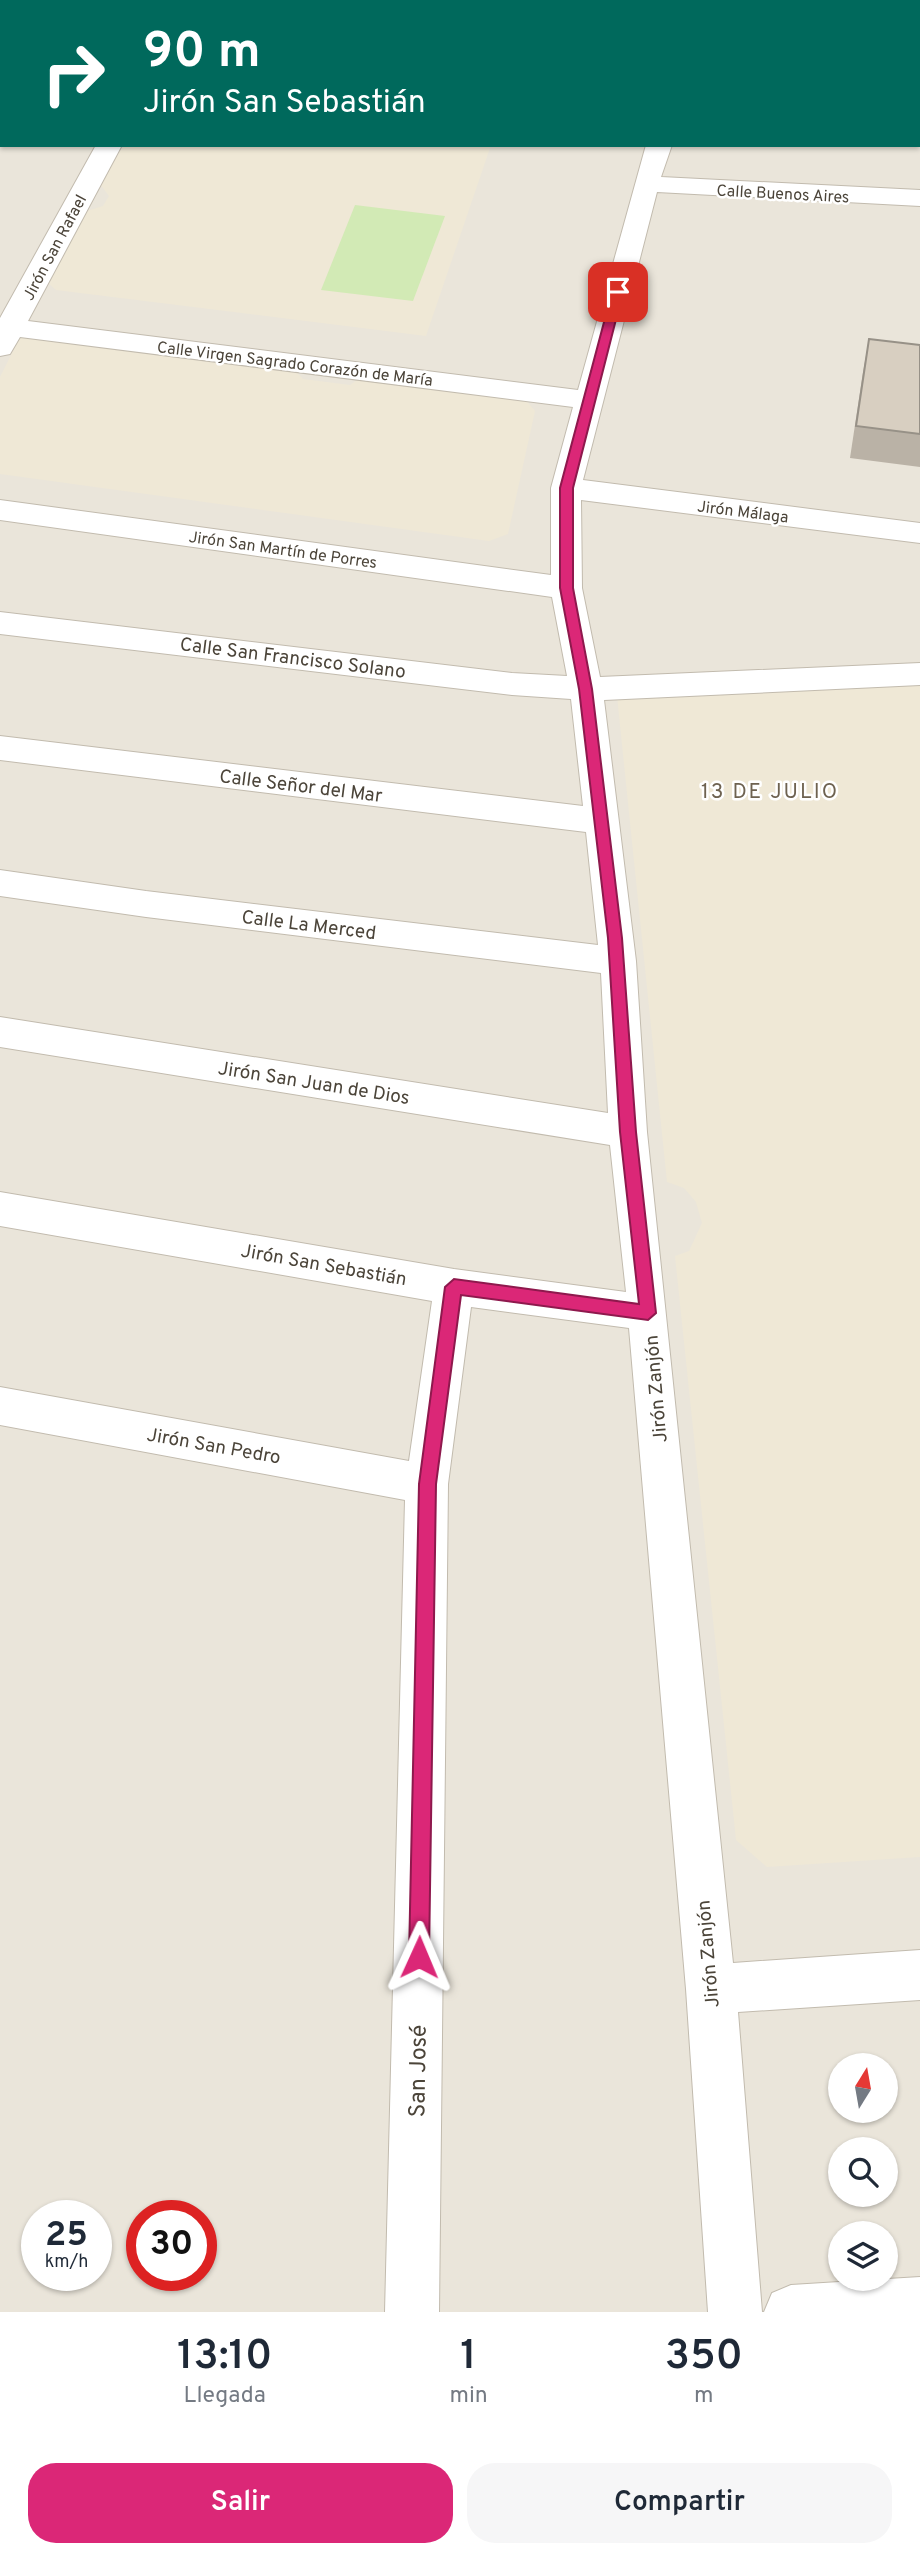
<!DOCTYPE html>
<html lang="es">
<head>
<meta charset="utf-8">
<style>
  :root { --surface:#fff; --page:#f6f6f7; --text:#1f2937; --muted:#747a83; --accent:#db2777 }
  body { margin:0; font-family:Overpass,sans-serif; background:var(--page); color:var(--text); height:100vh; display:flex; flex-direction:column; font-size:26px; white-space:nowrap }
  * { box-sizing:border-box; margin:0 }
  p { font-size:23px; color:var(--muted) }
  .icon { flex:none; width:38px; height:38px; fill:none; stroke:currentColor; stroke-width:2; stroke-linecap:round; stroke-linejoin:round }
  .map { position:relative; height:2312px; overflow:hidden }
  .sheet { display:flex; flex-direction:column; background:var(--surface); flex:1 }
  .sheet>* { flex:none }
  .hud { position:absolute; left:0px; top:0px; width:920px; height:147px; box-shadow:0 2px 5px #0004; background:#00695c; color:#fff; overflow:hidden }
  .needle { width:46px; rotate:11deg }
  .tools { position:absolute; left:828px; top:2053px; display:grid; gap:14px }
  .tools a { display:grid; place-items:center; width:70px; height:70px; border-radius:50%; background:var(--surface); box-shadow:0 2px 5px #0004; font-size:35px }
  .speed { position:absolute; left:21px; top:2200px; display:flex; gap:14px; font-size:35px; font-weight:700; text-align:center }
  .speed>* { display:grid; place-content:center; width:91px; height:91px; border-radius:50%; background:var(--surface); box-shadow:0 2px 5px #0004; line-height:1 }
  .speed small { font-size:18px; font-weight:400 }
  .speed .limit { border:10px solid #d22; background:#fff; color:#111 }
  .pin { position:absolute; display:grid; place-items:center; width:60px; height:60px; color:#fff; margin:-30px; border-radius:14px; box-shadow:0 4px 10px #0006 }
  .me { position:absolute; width:77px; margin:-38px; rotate:1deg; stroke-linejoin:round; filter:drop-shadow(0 0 5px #0008) }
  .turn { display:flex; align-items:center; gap:24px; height:147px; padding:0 28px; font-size:32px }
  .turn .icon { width:91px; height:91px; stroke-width:2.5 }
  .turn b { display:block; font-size:49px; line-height:60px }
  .eta { display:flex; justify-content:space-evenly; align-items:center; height:119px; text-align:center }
  .eta b { font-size:42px; font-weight:600; line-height:49px }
  .button { display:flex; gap:14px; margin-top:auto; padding:14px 28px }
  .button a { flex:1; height:80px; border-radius:28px; background:var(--accent); color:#fff; font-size:28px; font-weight:600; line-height:80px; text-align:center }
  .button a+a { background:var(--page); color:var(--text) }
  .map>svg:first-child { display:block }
  .residential { fill:#eae5da; fill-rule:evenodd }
  .education { fill:#efe8d6 }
  .green { fill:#d2eab5 }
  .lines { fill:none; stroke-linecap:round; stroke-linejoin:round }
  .minor-casing { stroke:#c2bbae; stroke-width:2 }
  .minor { fill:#fff; fill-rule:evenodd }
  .wall { fill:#bab2a6 }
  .building { fill:#d8cfc1; stroke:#979187; stroke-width:2 }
  .route { fill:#db2777; stroke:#8e194d; stroke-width:2 }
  .labels { text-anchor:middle; stroke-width:5; stroke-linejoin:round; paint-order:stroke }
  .far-street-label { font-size:16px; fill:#4b4439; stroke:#fff }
  .street-label { font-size:19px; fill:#4b4439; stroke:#fff }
  .neighbourhood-label { font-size:21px; letter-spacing:2px; fill:#6e6250; stroke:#fff }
  .near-street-label { font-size:23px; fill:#4b4439; stroke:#fff }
</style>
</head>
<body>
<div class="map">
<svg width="920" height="2312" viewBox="0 0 920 2312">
  <rect width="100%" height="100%" fill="#f6f3ec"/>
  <path class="residential" d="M0 0H920V2312H0ZM2 2H919V145H2ZM840 2065H886V2110H840ZM840 2149H886V2194H840ZM37 2216H96V2275H37ZM142 2216H201V2275H142ZM840 2233H886V2278H840Z"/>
  <path class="education" d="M124 145H491L426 336 56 290 48 283 84 212 103 206 109 196 100 184Z
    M22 333 293 368 303 379 350 385 361 377 525 399 535 411 508 534 489 541 0 474V377Z
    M920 682V1857L767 1867 736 1840 675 1256 689 1251 702 1223 696 1202 684 1188 667 1182 617 696Z"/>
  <path class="green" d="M355 205 445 216 413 301 321 290Z"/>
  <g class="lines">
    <defs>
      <path id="minor" d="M384 0H423L425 2H386Z
        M500 0H524V2H500Z
        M693 0H717V2H693Z
        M730 0H759L728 2Z
        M900 0H920V7L919 2Z
        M1 17 2 33H0V17Z
        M919 70H920V84H919Z
        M96 145H122L28 321 578 390 646 145H672L661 177 920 190V206L657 192 583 480 920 523V543L581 500 582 588 600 677 920 663V685L604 700 636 961 647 1132 733 1963 920 1950V2000L738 2012 762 2312H708L686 1989 629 1328 471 1307 448 1484 439 2312H385L405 1500 0 1425V1387L409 1461 432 1301 0 1226V1192L454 1269 626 1292 610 1145 0 1047V1017L608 1113 601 973 146 917 0 896V870L146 891 598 945 586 832 0 760V736L583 806 571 699 512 695 0 634V612L512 673 567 676 552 597 0 520V500L551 575V488L573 407 20 337 10 354 0 356V318Z
        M920 2277V2312H764L772 2293 791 2285Z"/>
    </defs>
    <use href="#minor" class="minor-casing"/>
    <use href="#minor" class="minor"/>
  </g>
  <path class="wall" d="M869 339 920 345V467L850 458 863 372Z"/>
  <path class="building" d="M869 339 920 345V434L856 426Z"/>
  <path class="route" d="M618 289 623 292 573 488V588L592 689 622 938 636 1132 656 1313 648 1320 461 1295 436 1484 429 1957 426 1964 419 1967 412 1964 409 1957 419 1484 445 1287 454 1279 639 1304 620 1132 608 938 579 689 560 588V488L612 292Z"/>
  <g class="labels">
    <g class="far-street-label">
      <text transform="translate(783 193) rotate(3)" y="6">Calle Buenos Aires</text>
      <text transform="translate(54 247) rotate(-62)" y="6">Jirón San Rafael</text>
      <text transform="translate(295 363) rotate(7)" y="6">Calle Virgen Sagrado Corazón de María</text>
      <text transform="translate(743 511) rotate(7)" y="6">Jirón Málaga</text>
      <text transform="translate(283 549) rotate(8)" y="6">Jirón San Martín de Porres</text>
    </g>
    <g class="street-label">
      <text transform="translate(293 657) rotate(7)" y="7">Calle San Francisco Solano</text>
      <text transform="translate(301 785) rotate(7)" y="7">Calle Señor del Mar</text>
      <text transform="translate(309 924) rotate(7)" y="7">Calle La Merced</text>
      <text transform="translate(314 1082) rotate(9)" y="7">Jirón San Juan de Dios</text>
      <text transform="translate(324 1264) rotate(10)" y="7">Jirón San Sebastián</text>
      <text transform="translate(655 1389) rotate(-95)" y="7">Jirón Zanjón</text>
      <text transform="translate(214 1445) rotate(10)" y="7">Jirón San Pedro</text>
      <text transform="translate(707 1954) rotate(-95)" y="7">Jirón Zanjón</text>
    </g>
    <g class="neighbourhood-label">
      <text x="770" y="798">13 DE JULIO</text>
    </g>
    <g class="near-street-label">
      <text transform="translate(417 2071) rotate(-89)" y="8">San José</text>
    </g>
  </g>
</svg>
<div class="tools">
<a><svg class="needle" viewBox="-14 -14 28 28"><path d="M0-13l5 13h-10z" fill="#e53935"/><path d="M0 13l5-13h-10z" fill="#747a83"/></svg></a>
<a><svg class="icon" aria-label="search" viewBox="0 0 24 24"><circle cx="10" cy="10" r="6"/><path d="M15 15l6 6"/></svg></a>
<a><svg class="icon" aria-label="layers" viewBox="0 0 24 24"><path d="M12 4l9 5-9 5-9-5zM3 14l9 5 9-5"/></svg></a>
</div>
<div class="speed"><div>25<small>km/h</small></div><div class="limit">30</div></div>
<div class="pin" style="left:618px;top:292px;background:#d93025"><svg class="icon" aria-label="arrive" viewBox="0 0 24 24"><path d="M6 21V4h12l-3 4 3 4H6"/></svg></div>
<svg class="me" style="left:419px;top:1957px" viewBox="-20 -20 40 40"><path d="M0-17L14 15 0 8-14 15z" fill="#db2777" stroke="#fff" stroke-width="4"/></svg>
<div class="hud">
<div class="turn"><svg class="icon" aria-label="right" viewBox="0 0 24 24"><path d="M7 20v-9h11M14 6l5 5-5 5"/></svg><div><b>90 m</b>Jirón San Sebastián</div></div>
</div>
</div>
<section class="sheet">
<div class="eta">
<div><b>13:10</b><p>Llegada</p></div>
<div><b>1</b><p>min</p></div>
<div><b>350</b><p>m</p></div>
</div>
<div class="button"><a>Salir</a><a>Compartir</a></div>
</section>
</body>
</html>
